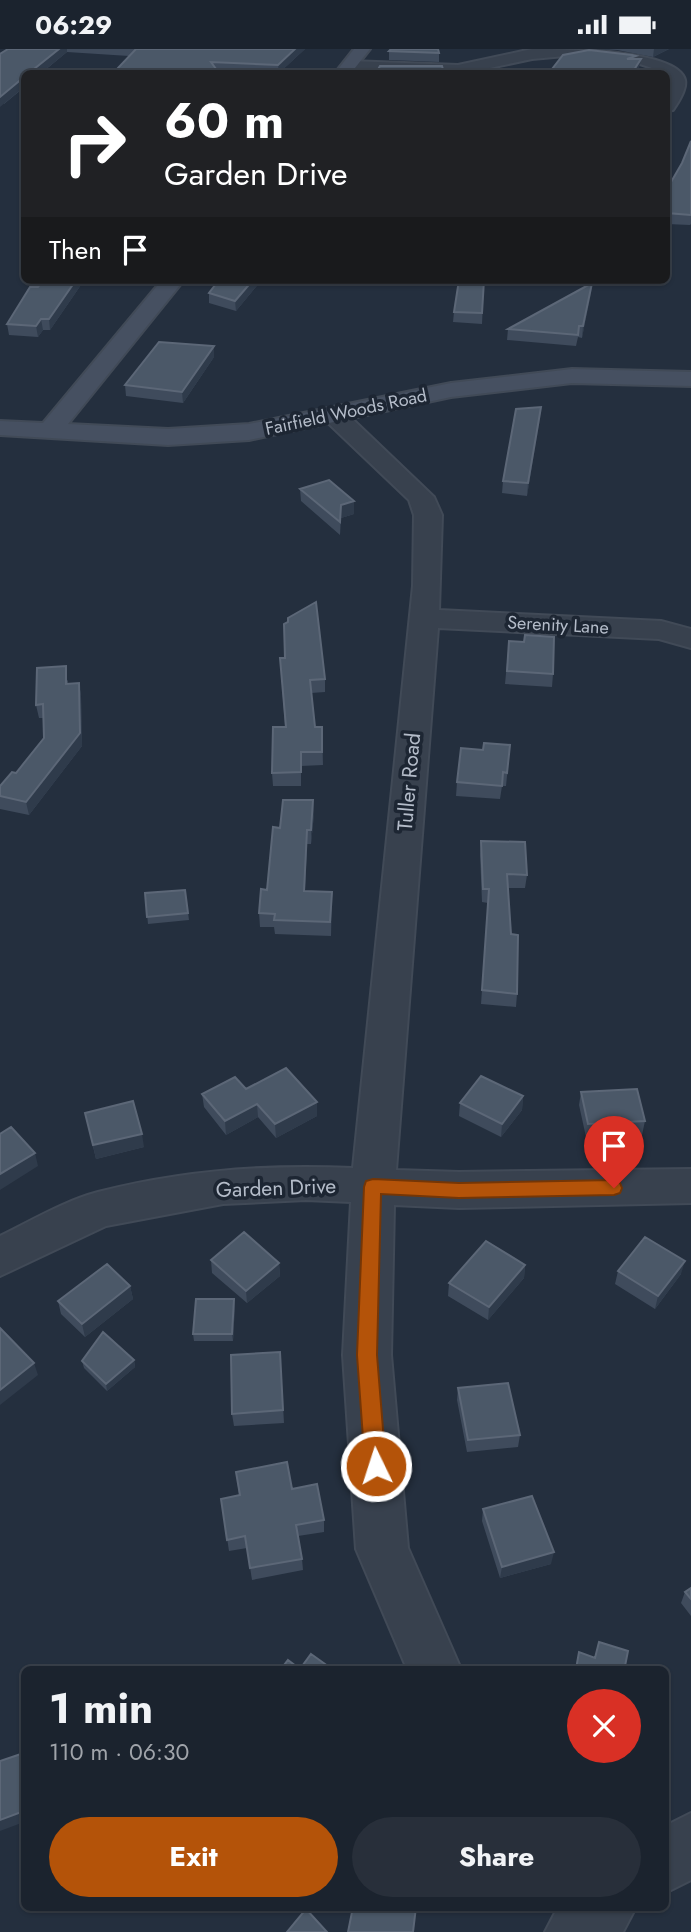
<!DOCTYPE html>
<html lang="en">
<head>
<meta charset="utf-8">
<style>
  :root { --surface:#1b232e; --page:#282f3a; --text:#f1f3f6; --muted:#a0a4aa; --line:#39404a; --accent:#b45309 }
  body { margin:0; font-family:Jost,sans-serif; background:var(--page); color:var(--text); height:100vh; display:flex; flex-direction:column; font-size:26px; white-space:nowrap }
  * { box-sizing:border-box; margin:0 }
  p { font-size:23px; color:var(--muted) }
  .icon { flex:none; width:38px; height:38px; fill:none; stroke:currentColor; stroke-width:2; stroke-linecap:round; stroke-linejoin:round }
  .map { position:relative; flex:1; overflow:hidden }
  .side { position:absolute; left:21px; top:1617px; width:648px; height:245px; display:flex; flex-direction:column; background:var(--surface); border-radius:10px; box-shadow:0 2px 5px #0004,0 0 0 2px var(--line) }
  .side>* { flex:none }
  .banner { position:absolute; left:21px; top:21px; width:649px; height:214px; border-radius:10px; box-shadow:0 2px 5px #0004,0 0 0 2px var(--line); background:#202124; color:#fff; overflow:hidden }
  .pin { position:absolute; display:grid; place-items:center; width:60px; height:60px; color:#fff; margin:-72px -30px; border-radius:50% 50% 50% 0; rotate:-45deg; box-shadow:0 0 7px #0007 }
  .pin .icon { rotate:45deg }
  .me { position:absolute; width:77px; margin:-38px; rotate:356deg; stroke-linejoin:round; filter:drop-shadow(0 0 5px #0008) }
  .turn { display:flex; align-items:center; gap:24px; height:147px; padding:0 28px; font-size:32px }
  .turn .icon { width:91px; height:91px; stroke-width:2.5 }
  .turn b { display:block; font-size:49px; line-height:60px }
  .then { display:flex; align-items:center; height:66px; padding:0 28px; background:#0003; gap:14px; font-size:26px }
  .round { display:grid; place-items:center; flex:none; width:74px; height:74px; border-radius:37px; background:var(--page) }
  .overview { display:flex; align-items:center; justify-content:space-between; height:119px; padding:0 28px }
  h1 { font-size:42px; font-weight:700; line-height:52px }
  .button { display:flex; gap:14px; margin-top:auto; padding:14px 28px }
  .button a { flex:1; height:80px; border-radius:42px; background:var(--accent); color:#fff; font-size:28px; font-weight:700; line-height:80px; text-align:center }
  .button a+a { background:var(--page); color:var(--text) }
  .status { display:flex; justify-content:space-between; align-items:center; height:49px; padding:0 35px; background:var(--surface); direction:ltr }
  .status svg { height:19px; fill:currentColor }
  .map>svg:first-child { display:block }
  .lines { fill:none; stroke-linecap:round; stroke-linejoin:round }
  .street-casing { stroke:#414a57; stroke-width:4 }
  .secondary-casing { stroke:#414a57; stroke-width:4 }
  .street { fill:#38414e; fill-rule:evenodd }
  .secondary { fill:#465061; fill-rule:evenodd }
  .wall { fill:#3f4b5c }
  .shaded-wall { fill:#2f3b4b }
  .building { fill:#4b5868; stroke:#5c6777; stroke-width:2 }
  .route { fill:#b45309; stroke:#753606; stroke-width:2 }
  .labels { text-anchor:middle; stroke-width:7; stroke-linejoin:round; paint-order:stroke }
  .far-street-label { font-size:18px; fill:#b4bcc9; stroke:#1d2633 }
  .street-label { font-size:21px; fill:#b4bcc9; stroke:#1d2633 }
</style>
</head>
<body>
<div class="status"><b>06:29</b><svg viewBox="0 0 49 12"><path d="M0 12V9h3v3zM5 12V6h3v6zM10 12V3h3v9zM15 12V0h3v12zM26 1h20v11H26zM47 4h2v5h-2z"/></svg></div>
<div class="map">
<svg width="691" height="1883" viewBox="0 0 691 1883">
  <rect width="100%" height="100%" fill="#242f3e"/>
  <g class="lines">
    <defs>
      <path id="street" d="M532 0C560 0 678 0 685 31 687 40 678 54 673 61L667 62V24L631 12 576 6 532 10 466 24H386L350 22 342 17 350 12 458 16Z
        M335 360 344 362 434 448 442 466 439 561 661 572 691 580V599L659 590 438 579 396 1121 459 1123 691 1120V1154L459 1159 394 1156 391 1306 408 1499 461 1620H407L356 1500 343 1306 351 1153 306 1151 223 1155 106 1177 0 1227V1187C31 1172 64 1152 98 1143 180 1122 268 1115 353 1119L413 537 414 466 409 451 326 372 323 367 326 362Z
        M691 1764V1831L665 1844V1777Z
        M558 1858H636L623 1883H545Z"/>
      <path id="secondary" d="M354 0H370L351 24H335Z
        M162 231H184L68 375 168 380 249 375 451 334 572 320 691 323V337L572 334 451 348 249 391 168 396 0 386V372L43 374Z"/>
    </defs>
    <use href="#street" class="street-casing"/>
    <use href="#secondary" class="secondary-casing"/>
    <use href="#street" class="street"/>
    <use href="#secondary" class="secondary"/>
  </g>
  <path class="wall" d="M8 0H305L279 24 217 22 219 24H117V20L129 7 67 3 4 55Z
    M599 0H669L653 8 617 1Z
    M389 2 439 4V13L389 11Z
    M691 92V175L690 176 667 175V140L682 114Z
    M43 231H114L110 235 83 233 50 281H43L38 288 9 286 7 275Z
    M484 231 482 275 453 273 454 263Z
    M260 233 236 262 209 254V244Z
    M592 234 582 289 578 288 576 297 507 291 508 280Z
    M214 308 183 354 126 347 125 336Z
    M541 358 527 447 502 444 503 432Z
    M300 440 354 465 341 469 340 486 301 452Z
    M509 592 553 625 552 638 505 635Z
    M280 609 325 630V643L311 644 315 678H322L323 716 301 717V737H273L272 724 285 678Z
    M68 631V635L79 634 81 647 82 697 29 766 0 760V737L16 724 44 689 43 669H39L36 656Z
    M510 696 506 737H502L500 750 456 747 457 733 483 701Z
    M313 751 314 765 311 795H307L305 842 332 843 331 887 275 885 274 878H260L259 864 267 841 280 779Z
    M481 792 527 826 525 839H508L511 885 517 945 516 958 481 955 488 854 482 853 480 806Z
    M185 841 189 871 148 875 145 844Z
    M246 1040 317 1053V1067L276 1089 258 1068 226 1086 204 1058 202 1045Z
    M581 1043 645 1072 642 1086 586 1088 579 1056Z
    M523 1047 522 1061 501 1088 459 1067 460 1054Z
    M85 1064 144 1098 96 1110Z
    M211 1211 279 1214 280 1227 247 1254 212 1224Z
    M525 1216 524 1229 488 1271 448 1247 449 1234Z
    M618 1222 681 1225 655 1260 615 1235Z
    M130 1237 133 1250 85 1288 61 1265 58 1252Z
    M235 1256 233 1292H194L193 1285Z
    M280 1303 284 1374 234 1377 232 1365Z
    M134 1311 135 1318 107 1342 84 1319 82 1312Z
    M458 1339 520 1386 518 1398 467 1403 457 1351Z
    M236 1423 292 1440 324 1471V1483L298 1487 302 1510 303 1521 252 1531 247 1499 229 1502 221 1450 239 1446Z
    M483 1460 551 1515 500 1529 482 1472Z
    M691 1539V1567L681 1554 685 1543Z"/>
  <path class="shaded-wall" d="M59 0H67V3L41 24H29Z
    M295 0H305L279 24 278 16Z
    M654 0H669L653 8Z
    M641 10 639 19 636 24H632Z
    M24 28V38L0 58V48Z
    M76 231H83V233L50 281 49 270Z
    M253 231H260V233L236 262 235 252Z
    M592 234 591 245 582 289 583 277Z
    M41 270 43 281 38 288 36 277Z
    M214 297V308L183 354 182 343Z
    M541 358 540 370 527 447 528 434Z
    M354 452V465L341 469 340 486 341 456Z
    M79 634 81 647 82 697 29 766 26 753Z
    M313 751 314 765 311 795V781Z
    M307 781V795L304 856V842Z
    M523 1047 522 1061 501 1088 502 1075Z
    M317 1053V1067L276 1089 275 1075Z
    M257 1055 258 1068 226 1086 225 1072Z
    M142 1085 144 1098 96 1110 93 1096Z
    M35 1104 38 1117 0 1141V1125Z
    M685 1212 681 1225 655 1260 658 1247Z
    M279 1214 280 1227 247 1254 246 1242Z
    M525 1216 524 1229 488 1271 489 1258Z
    M130 1237 133 1250 85 1288 82 1275Z
    M234 1250 235 1256 233 1292 232 1285Z
    M134 1311 135 1318 107 1342 106 1335Z
    M34 1314 38 1326 0 1356V1341Z
    M554 1503 551 1515 500 1529 502 1518Z
    M24 1762V1773L0 1782V1771Z"/>
  <path class="building" d="M8 0H59L29 24H24V28L0 48V5Z
    M136 0H295L278 16 211 13 219 24H121L123 22 117 20Z
    M391 0H438L439 4 389 2Z
    M589 1 632 6 636 7 627 10H641L632 24H549L563 6Z
    M380 17H442L444 24H376Z
    M691 92V166L667 164V140L682 114Z
    M43 231H76L49 270H41L36 277 7 275 30 238H38Z
    M219 231H253L235 252 209 244Z
    M459 231H484L482 264 454 263Z
    M592 234 583 277H579L578 286 508 280Z
    M159 293 214 297 182 343 125 336Z
    M541 358 528 434 503 432 516 360Z
    M329 431 354 452 341 456 340 473 300 440Z
    M316 553 325 630 310 631 315 678H322V703H301V723L272 724 273 678H286L280 609H285L284 575 288 573V569Z
    M525 586 554 588 553 625 507 622 509 592 524 593Z
    M66 617V635L79 634 80 684 26 753 0 747V737L12 723 16 724 44 689 43 655 36 656 37 619Z
    M484 694 510 696 507 724 503 723 502 737 457 733 461 699 483 701Z
    M283 751H313L311 781H307L304 842 332 843 330 873 274 871 275 865 259 864 261 840 267 841 273 778 280 779Z
    M481 792 525 793 527 826 507 825 511 885 518 886 517 945 482 941 489 840H483Z
    M185 841 188 864 147 868 145 844Z
    M286 1019 317 1053 275 1075 257 1055 225 1072 202 1045 235 1028 246 1040Z
    M481 1027 523 1047 502 1075 460 1054Z
    M637 1040 645 1072 588 1075 581 1043Z
    M133 1052 142 1085 93 1096 85 1064Z
    M11 1078 35 1104 0 1125V1085Z
    M244 1183 279 1214 246 1242 211 1211Z
    M645 1188 685 1212 658 1247 618 1222Z
    M486 1192 525 1216 489 1258 449 1234Z
    M107 1215 130 1237 82 1275 58 1252Z
    M196 1250H234L232 1285H193Z
    M0 1279 34 1314 0 1341Z
    M103 1283 134 1311 106 1335 82 1312Z
    M280 1303 283 1361 232 1365 231 1306Z
    M508 1334 520 1386 468 1391 458 1339Z
    M287 1413 292 1440 317 1435 324 1471 296 1476 302 1510 250 1519 245 1487 227 1491 221 1450 240 1446 236 1423Z
    M532 1447 554 1503 502 1518 483 1460Z
    M691 1539V1550L685 1543Z
    M599 1593 628 1602 625 1617 635 1620H576L579 1603 595 1609Z
    M311 1605 332 1620H300Z
    M288 1611 300 1620H281Z
    M24 1704V1762L0 1771V1712Z
    M353 1858H416L413 1883H348Z
    M306 1860 327 1883H287Z"/>
  <path class="route" d="M373 1130 459 1134 614 1131 620 1134 622 1139 620 1144 614 1146 459 1149 381 1145 377 1306 386 1417 383 1424 376 1427 368 1424 365 1417 357 1306 364 1138 366 1132Z"/>
  <g class="labels">
    <g class="far-street-label">
      <text transform="translate(346 363) rotate(-12)" y="6">Fairfield Woods Road</text>
      <text transform="translate(558 576) rotate(3)" y="6">Serenity Lane</text>
    </g>
    <g class="street-label">
      <text transform="translate(409 733) rotate(-85)" y="7">Tuller Road</text>
      <text transform="translate(276 1139) rotate(-2)" y="7">Garden Drive</text>
    </g>
  </g>
</svg>
<div class="pin" style="left:614px;top:1139px;background:#d93025"><svg class="icon" aria-label="arrive" viewBox="0 0 24 24"><path d="M6 21V4h12l-3 4 3 4H6"/></svg></div>
<svg class="me" style="left:376px;top:1417px" viewBox="-20 -20 40 40"><circle r="17" fill="#b45309" stroke="#fff" stroke-width="3"/><path d="M0-11L8 9 0 5-8 9z" fill="#fff"/></svg>
<div class="banner">
<div class="turn"><svg class="icon" aria-label="right" viewBox="0 0 24 24"><path d="M7 20v-9h11M14 6l5 5-5 5"/></svg><div><b>60 m</b>Garden Drive</div></div>
<div class="then">Then<svg class="icon" aria-label="arrive" viewBox="0 0 24 24"><path d="M6 21V4h12l-3 4 3 4H6"/></svg></div>
</div>
<section class="side">
<div class="overview"><div><h1>1 min</h1><p>110 m · 06:30</p></div><a class="round" style="background:#d93025;color:#fff"><svg class="icon" aria-label="close" viewBox="0 0 24 24"><path d="M6 6l12 12M18 6L6 18"/></svg></a></div>
<div class="button"><a>Exit</a><a>Share</a></div>
</section>
</div>
</body>
</html>
